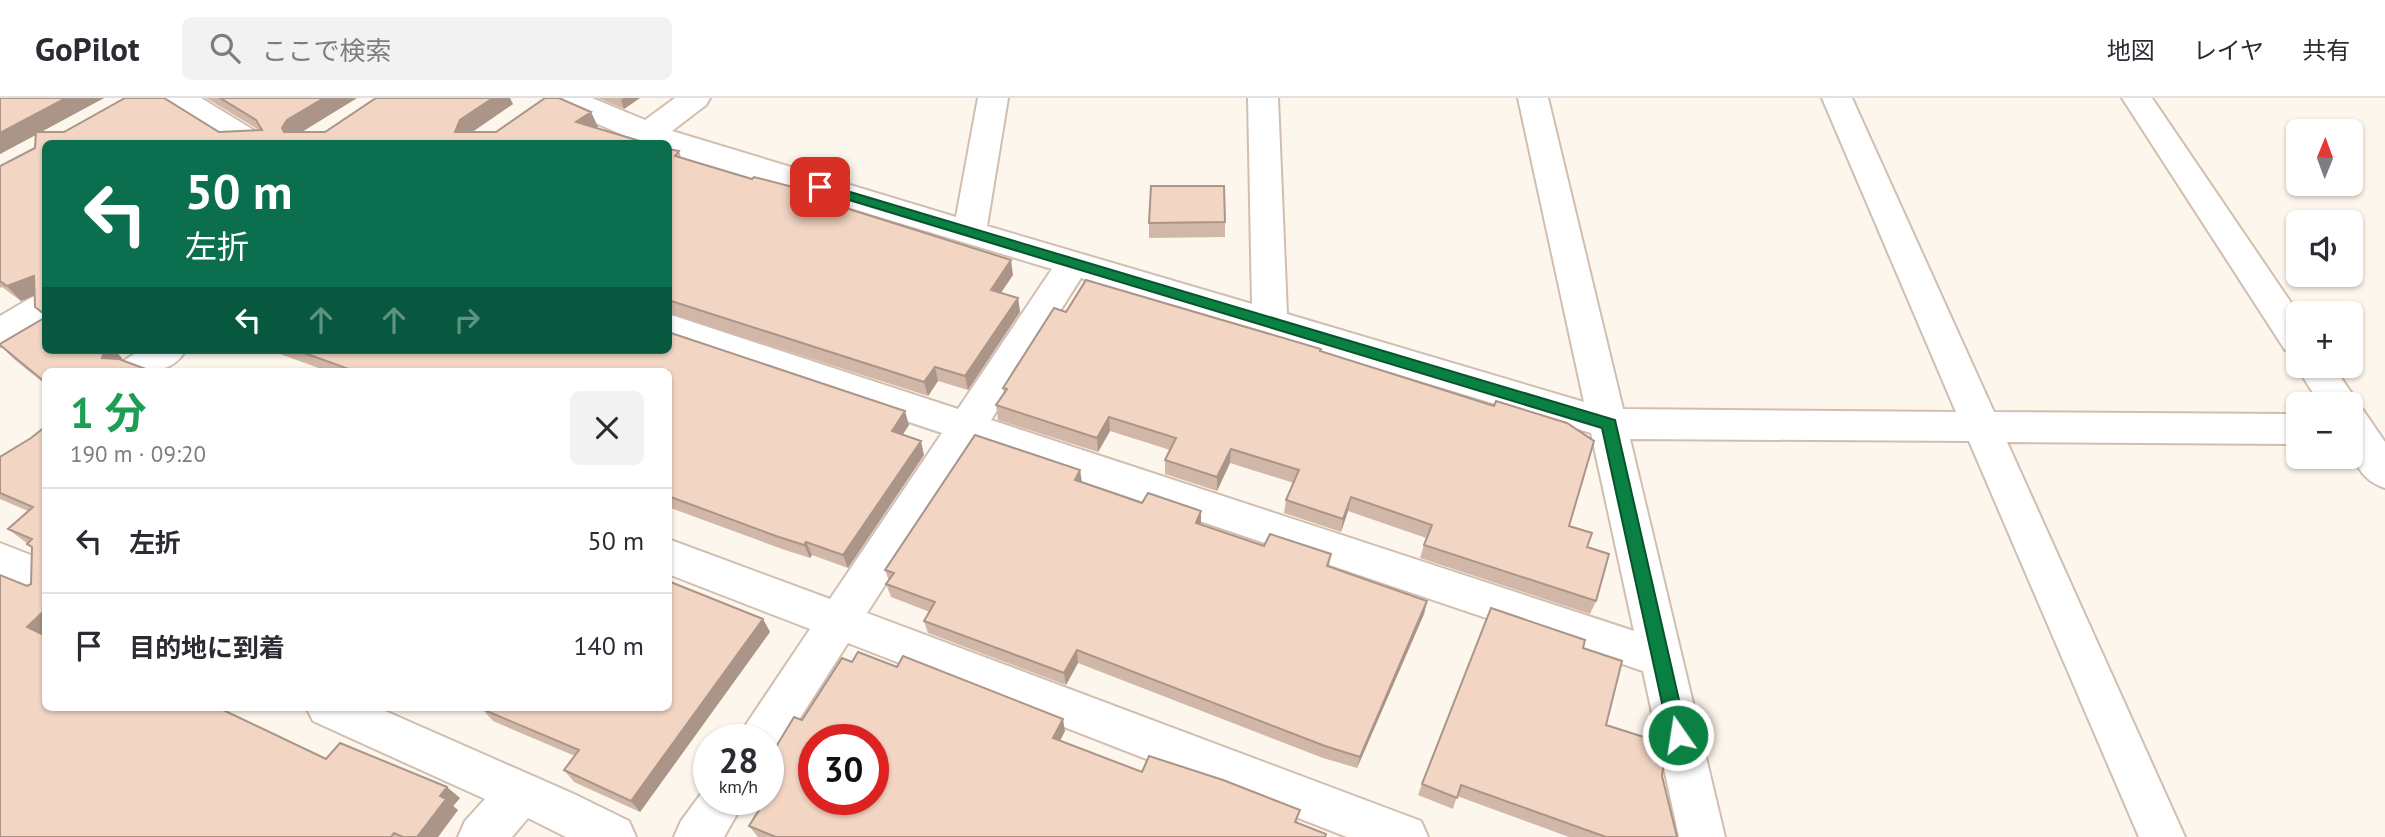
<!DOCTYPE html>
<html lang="ja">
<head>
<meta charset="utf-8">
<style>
  :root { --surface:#fff; --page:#f2f2f3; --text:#2b2b33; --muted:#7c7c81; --line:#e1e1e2 }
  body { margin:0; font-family:"PT Sans","Noto Sans JP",sans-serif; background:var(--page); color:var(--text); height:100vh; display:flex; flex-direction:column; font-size:26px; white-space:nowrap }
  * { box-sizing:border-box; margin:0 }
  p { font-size:23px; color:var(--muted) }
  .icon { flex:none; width:38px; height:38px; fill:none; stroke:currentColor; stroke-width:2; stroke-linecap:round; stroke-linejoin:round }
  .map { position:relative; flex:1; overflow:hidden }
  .sheet { position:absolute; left:42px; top:270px; width:630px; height:343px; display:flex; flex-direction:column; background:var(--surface); border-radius:10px; box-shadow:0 2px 5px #0004 }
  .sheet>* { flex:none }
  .hud { position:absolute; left:42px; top:42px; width:630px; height:214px; border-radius:10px; box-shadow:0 2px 5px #0004; background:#0b6e4f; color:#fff; overflow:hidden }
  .needle { width:46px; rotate:1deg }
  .fabs { position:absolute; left:2286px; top:21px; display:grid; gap:14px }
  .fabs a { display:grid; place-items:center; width:77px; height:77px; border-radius:10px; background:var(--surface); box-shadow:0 2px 5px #0004; font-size:35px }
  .speed { position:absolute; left:693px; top:626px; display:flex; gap:14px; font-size:35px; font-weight:700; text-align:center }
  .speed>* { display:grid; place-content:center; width:91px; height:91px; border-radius:50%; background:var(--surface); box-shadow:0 2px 5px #0004; line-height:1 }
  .speed small { font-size:18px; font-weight:400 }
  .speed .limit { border:10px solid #d22; background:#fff; color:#111 }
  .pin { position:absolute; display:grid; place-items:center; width:60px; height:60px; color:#fff; margin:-30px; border-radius:14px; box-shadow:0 4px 10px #0006 }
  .me { position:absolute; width:77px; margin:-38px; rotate:347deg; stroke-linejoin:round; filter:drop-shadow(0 0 5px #0008) }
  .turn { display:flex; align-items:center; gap:24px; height:147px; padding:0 28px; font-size:32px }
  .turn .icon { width:91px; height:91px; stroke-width:2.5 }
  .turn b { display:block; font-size:49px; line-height:60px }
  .lanes { display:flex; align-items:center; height:66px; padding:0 28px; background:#0003; justify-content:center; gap:35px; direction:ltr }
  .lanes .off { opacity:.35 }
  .round { display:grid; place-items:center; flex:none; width:74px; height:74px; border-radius:10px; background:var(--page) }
  .headline { display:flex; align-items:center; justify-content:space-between; height:119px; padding:0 28px }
  h1 { font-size:42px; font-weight:700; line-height:52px; color:#1e9e55 }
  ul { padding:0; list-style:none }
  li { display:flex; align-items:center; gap:21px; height:105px; padding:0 28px; border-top:2px solid var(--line) }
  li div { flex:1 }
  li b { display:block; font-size:26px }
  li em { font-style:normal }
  header { display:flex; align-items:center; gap:42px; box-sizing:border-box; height:98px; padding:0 35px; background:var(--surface); border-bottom:2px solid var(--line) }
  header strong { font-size:33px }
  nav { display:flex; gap:38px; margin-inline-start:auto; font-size:24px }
  .search { width:490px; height:63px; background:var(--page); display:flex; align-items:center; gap:18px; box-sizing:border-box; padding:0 24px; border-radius:10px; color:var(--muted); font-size:26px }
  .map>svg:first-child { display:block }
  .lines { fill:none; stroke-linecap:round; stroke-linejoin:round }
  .minor-casing { stroke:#d1beb0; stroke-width:4 }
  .minor { fill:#fff; fill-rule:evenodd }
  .wall { fill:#d1b7a8 }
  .shaded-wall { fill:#aa9588 }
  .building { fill:#f3d5c3; stroke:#aa9588; stroke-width:2; fill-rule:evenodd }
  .route { fill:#0b8043; stroke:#07532c; stroke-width:2 }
</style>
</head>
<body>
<header>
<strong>GoPilot</strong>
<div class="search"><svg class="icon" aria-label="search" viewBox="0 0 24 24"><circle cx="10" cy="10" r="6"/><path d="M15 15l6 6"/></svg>ここで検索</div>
<nav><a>地図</a><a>レイヤ</a><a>共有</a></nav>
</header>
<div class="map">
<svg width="2385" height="739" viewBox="0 0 2385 739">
  <rect width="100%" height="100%" fill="#fdf6ec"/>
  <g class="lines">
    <defs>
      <path id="minor" d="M164 0H201L265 39 269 46H230L168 7Z
        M550 0H592L645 22 675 0H710L706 7 672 33 956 119 978 0H1008L987 128 1252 206 1248 0H1278L1287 216 1584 304 1518 0H1548L1623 311 1956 314 1822 0H1852L1994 314 2298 316V346L2007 344 2185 739H2139L1969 343 1630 341 1725 739H1679L1643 573 975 347 867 515 1405 717 1421 723 1428 739H1347L848 545 777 656 768 660V642H739L745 628 810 531 668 476V441L830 501 942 335 668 243V216L958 311 1052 171 668 55V46L637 43 554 7ZM1081 180 1591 335 1634 533 991 322Z
        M2122 0H2152L2298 215V256L2285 252Z
        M46 194V224L13 244 0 248V218L34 198Z
        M141 252H186C171 278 144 273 118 273L123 263Z
        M2298 265V268H2333L2359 306 2357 310 2363 312 2385 344V390C2347 378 2350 339 2350 306H2320L2296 268Z
        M0 445 46 463V499L0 480Z
        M306 609H376L574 696 629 723 636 739H566L528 720 512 739H458L465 723 485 701 313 623Z
        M709 685V702H745L724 739H674L681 723Z"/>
    </defs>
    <use href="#minor" class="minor-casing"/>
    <use href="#minor" class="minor"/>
  </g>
  <path class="wall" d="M0 0H104L41 34H219L259 32 206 0H357L301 34H325L513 6 472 34H496L591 14 598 29 596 30 650 46H46V252H114L122 260V262L46 273V287L15 262 0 247 45 219 35 209 34 197 21 203 2 189 0 190V68L35 50 36 37 0 56Z
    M598 0H640L624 11Z
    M668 51 679 53 681 59 752 81 824 97 826 104 1013 177 1001 195 1018 200 1020 214 968 292 938 283 928 298 668 215Z
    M1225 124V139L1149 140V125Z
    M1066 214 1321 253 1569 428 1587 449 1596 503 1590 516 1420 460 1426 440 1348 413 1341 434 1284 415 1286 402 1294 385 1230 365 1217 393 1165 376V362L1170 352 1110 333 1098 354 998 322 996 307 1004 296 1003 290Z
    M269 252H668L909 327 902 337 924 357 848 470 812 457 810 460 782 451 668 409V273H327Z
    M31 340 46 609 326 661 460 700 453 708 458 712 438 739H0L27 488 31 486 32 449 8 431 28 413 0 401V359Z
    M1080 372 1082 385 1264 448 1331 456 1329 469 1427 503 1424 516 1357 670 1323 660 1078 565 1066 587 928 535 924 523 930 514 891 499 886 486 889 483 885 472Z
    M763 521 770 534 640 714 574 684 564 672 575 658 493 623 482 611Z
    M1583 550 1606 627 1662 678 1677 739H1569L1457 698 1453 711 1418 697 1422 686Z
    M802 622 1065 633 1060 643 1142 674 1298 723 1297 725 1326 739H758L749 728 760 711 754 709 749 702H768Z"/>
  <path class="shaded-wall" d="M66 0H104L0 56V35Z
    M324 0H357L297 37 292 45 282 30 287 22Z
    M493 0H510L513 6 468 37 455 34 460 22Z
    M624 0H640L624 11 621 2Z
    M591 14 598 29 582 39 576 24Z
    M1011 162 1013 177 993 206 991 192Z
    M34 178 46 193 21 203 7 188Z
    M1018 200 1020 214 968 292 965 278Z
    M105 252H114L122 260 117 273 102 260Z
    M935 269 938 283 928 298 924 284Z
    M905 313 909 327 896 347 892 333Z
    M1109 319 1110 333 1098 354 1097 340Z
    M921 343 924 357 848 470 843 457Z
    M1231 351 1230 365 1217 393V379Z
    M1080 372 1082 386 1075 382Z
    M1351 399 1348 413 1341 434 1343 421Z
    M1201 413V426L1196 425Z
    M806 444 812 457 810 460 804 447Z
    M1427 503 1424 516 1357 670 1360 659Z
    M46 511V541L27 529Z
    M763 521 770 534 640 714 631 703Z
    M1077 552 1078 565 1066 587 1064 575Z
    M1063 621 1065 633 1055 652 1053 640Z
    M447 689 460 700 453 708 458 712 438 739H417L440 698Z"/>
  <path class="building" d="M0 0H66L0 35Z
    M125 0H164L219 34 262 32 256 22 220 0H324L287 22 282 30 284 34H325L376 0H493L460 22 455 34H496L545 0H559L591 14 576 24 650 46H46V217L35 209 34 178 7 188 0 183V68L35 50 36 34H64Z
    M668 51 679 53 675 58 752 81 754 79 824 97 820 102 1011 162 991 192 1018 200 965 278 935 269 924 284 668 202Z
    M1151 88H1224L1225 124 1149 125Z
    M1086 182 1321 251 1320 253 1494 308 1496 303 1567 325 1594 343 1569 428 1592 435 1587 449 1609 456 1596 503 1424 447 1432 427 1351 399 1343 421 1286 402 1299 372 1231 351 1217 379 1165 362 1176 340 1109 319 1097 340 996 307 1007 291 1003 290 1054 210 1066 214Z
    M46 219V252H105L102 260 119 261 151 273H46V285L0 247V246Z
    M668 234 905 313 892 333 921 343 843 457 806 444 804 447 776 438 668 398V273H354L296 252H668Z
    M46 328V511L27 529 46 538V609H217L326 661 340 645 447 689 440 698 446 701 417 739H403L394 735 391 739H0V477L27 488 31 486 32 449 27 446 32 441 8 431 33 409 0 395V359L31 340Z
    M975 337 1080 372 1075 382 1142 405 1148 395 1201 413 1196 425 1264 448 1270 436 1331 456 1327 468 1427 503 1360 659 1325 648 1077 552 1064 575 924 523 935 504 886 486 894 475 885 472Z
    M668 483 763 521 631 703 564 672 579 652 482 611 484 609H668Z
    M1491 510 1585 542 1583 550 1622 563 1606 627 1666 646 1662 678 1677 739H1606L1461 687 1457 700 1422 686Z
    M858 554 897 569 903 558 1063 621 1053 640 1142 674 1149 658 1223 682 1300 712 1295 724 1326 736 1325 739H776L749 728 764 704 758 702H768V662L794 619 802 622 842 560 852 564ZM814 642H873V702H814Z"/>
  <path class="route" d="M820 85 1615 322 1687 637 1684 643 1678 645 1671 643 1669 637 1602 330 816 92V86Z"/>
</svg>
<div class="fabs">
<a><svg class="needle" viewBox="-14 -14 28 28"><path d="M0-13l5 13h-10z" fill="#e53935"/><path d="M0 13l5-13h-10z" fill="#7c7c81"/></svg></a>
<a><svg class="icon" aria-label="sound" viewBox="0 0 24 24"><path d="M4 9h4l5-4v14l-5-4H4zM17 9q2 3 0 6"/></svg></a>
<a>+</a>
<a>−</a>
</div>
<div class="speed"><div>28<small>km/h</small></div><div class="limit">30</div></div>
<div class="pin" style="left:820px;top:89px;background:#d93025"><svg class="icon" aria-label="arrive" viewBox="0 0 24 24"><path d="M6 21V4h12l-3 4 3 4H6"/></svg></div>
<svg class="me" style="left:1678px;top:637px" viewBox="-20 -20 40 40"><circle r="17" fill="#0b8043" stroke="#fff" stroke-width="3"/><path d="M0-11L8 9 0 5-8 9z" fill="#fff"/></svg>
<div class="hud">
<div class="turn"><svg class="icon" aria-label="left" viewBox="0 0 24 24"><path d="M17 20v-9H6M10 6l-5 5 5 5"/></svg><div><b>50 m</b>左折</div></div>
<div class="lanes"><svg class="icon" aria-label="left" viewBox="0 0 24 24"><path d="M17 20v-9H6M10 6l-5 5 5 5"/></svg><svg class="icon off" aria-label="ahead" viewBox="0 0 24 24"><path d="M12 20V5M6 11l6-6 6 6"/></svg><svg class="icon off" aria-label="ahead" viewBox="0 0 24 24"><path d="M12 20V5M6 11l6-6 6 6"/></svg><svg class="icon off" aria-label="right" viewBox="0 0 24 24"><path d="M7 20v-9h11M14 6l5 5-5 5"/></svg></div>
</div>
<section class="sheet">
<div class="headline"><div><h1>1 分</h1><p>190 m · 09:20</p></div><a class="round"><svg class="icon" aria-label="close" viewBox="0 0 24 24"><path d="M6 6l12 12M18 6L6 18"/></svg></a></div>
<ul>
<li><svg class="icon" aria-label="left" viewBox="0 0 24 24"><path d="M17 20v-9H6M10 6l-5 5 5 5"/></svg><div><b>左折</b></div><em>50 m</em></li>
<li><svg class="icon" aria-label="arrive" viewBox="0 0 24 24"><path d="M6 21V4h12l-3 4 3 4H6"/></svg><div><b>目的地に到着</b></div><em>140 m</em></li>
</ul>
</section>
</div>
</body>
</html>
